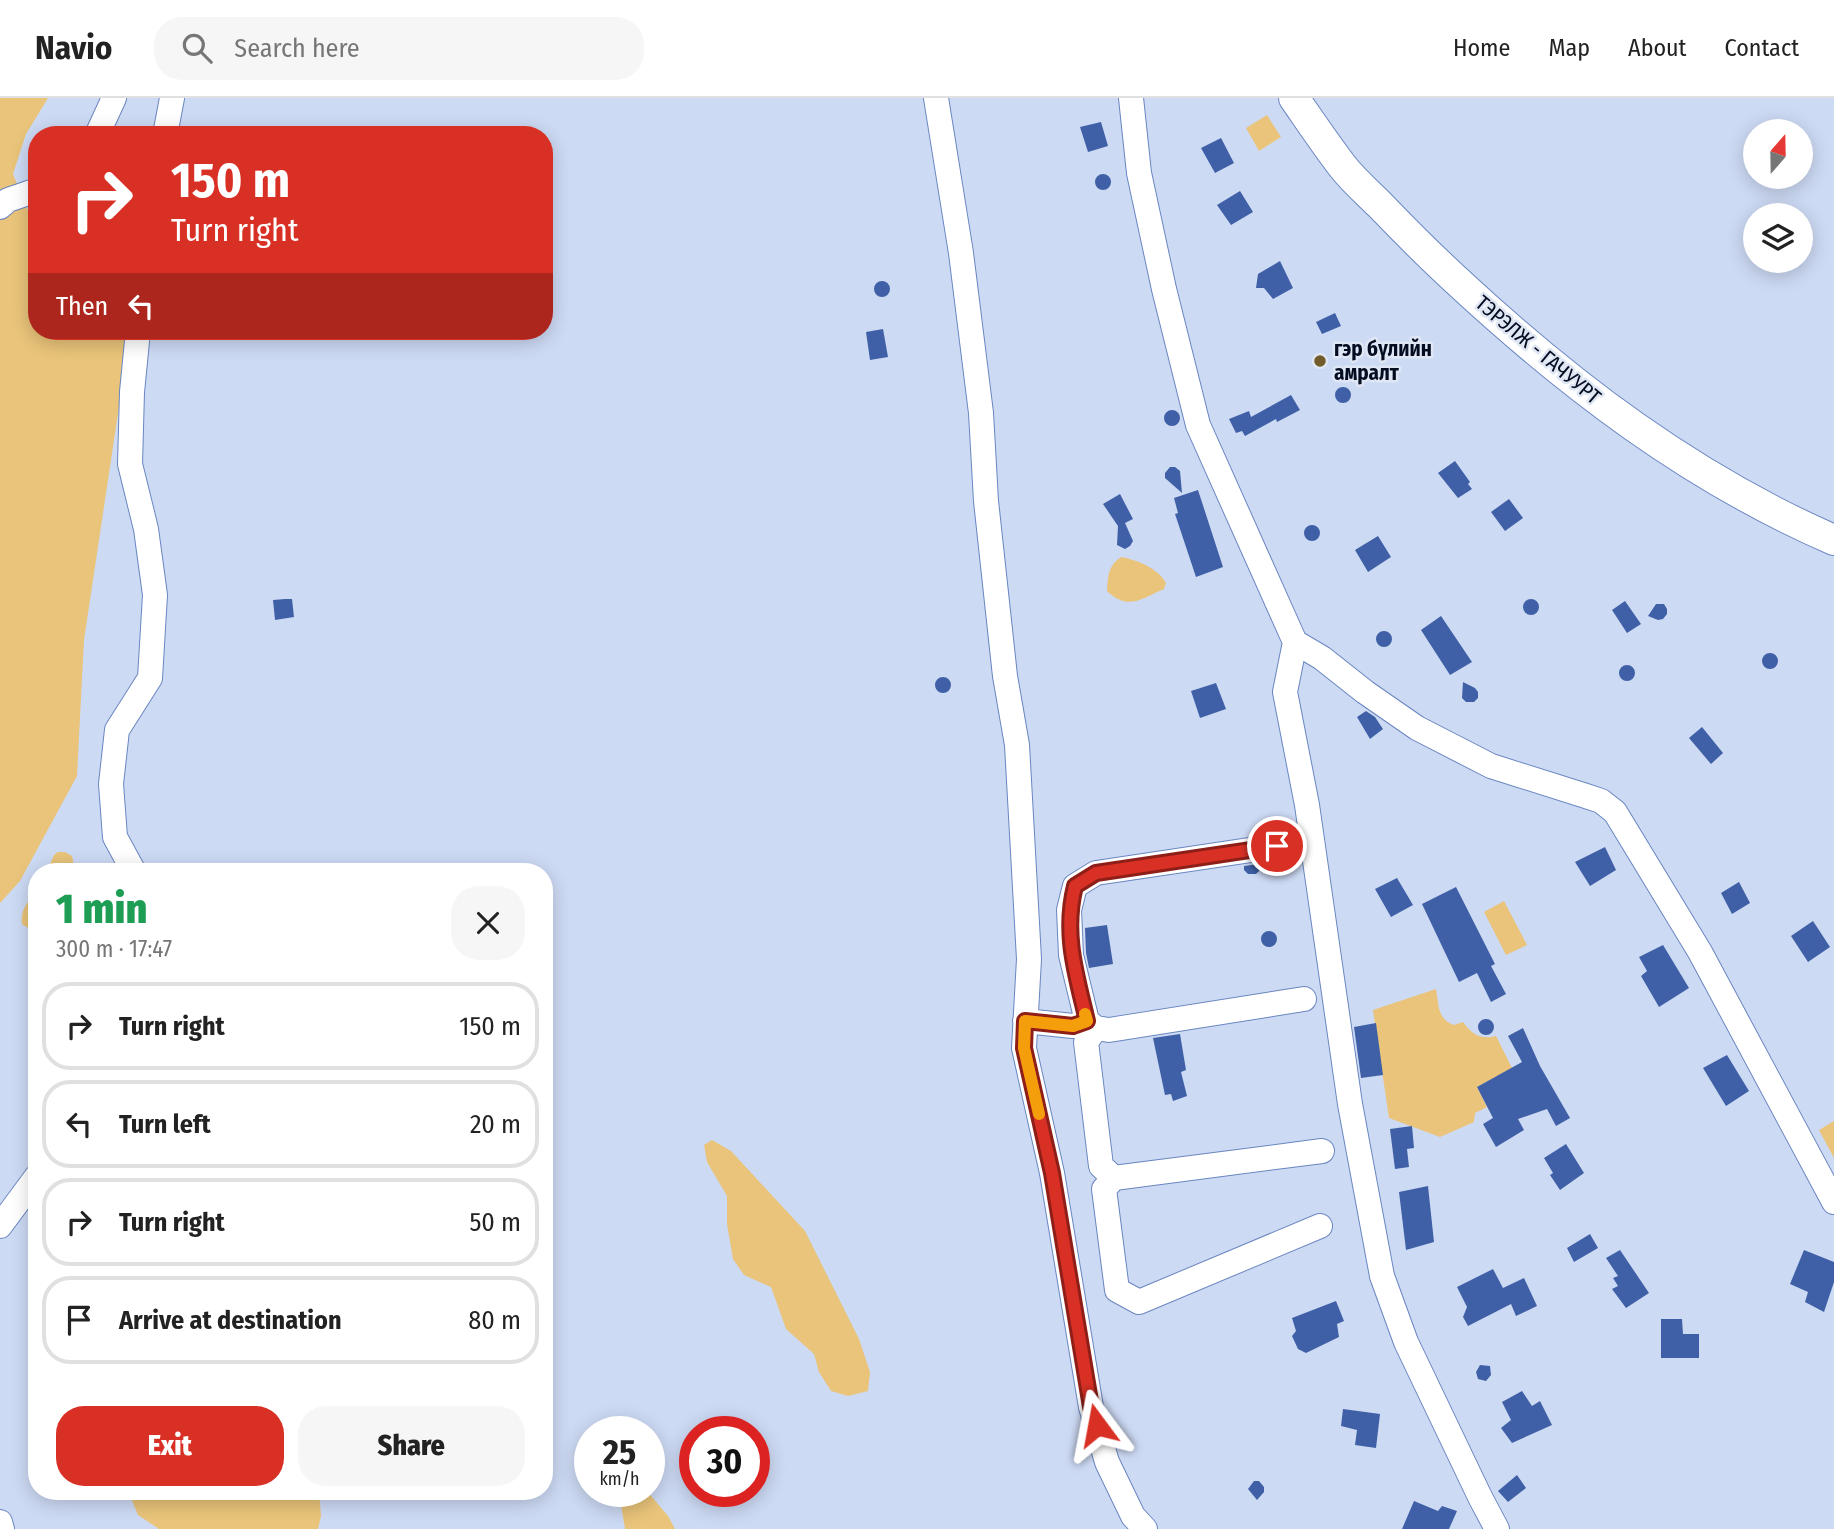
<!DOCTYPE html>
<html lang="en">
<head>
<meta charset="utf-8">
<style>
  :root { --surface:#fff; --page:#f6f6f6; --text:#222; --muted:#767676; --line:#e0e0e0; --accent:#d93025 }
  body { margin:0; font-family:"Fira Sans Condensed",sans-serif; background:var(--page); color:var(--text); height:100vh; display:flex; flex-direction:column; font-size:26px; white-space:nowrap }
  * { box-sizing:border-box; margin:0 }
  p { font-size:23px; color:var(--muted) }
  .icon { flex:none; width:38px; height:38px; fill:none; stroke:currentColor; stroke-width:2; stroke-linecap:round; stroke-linejoin:round }
  .map { position:relative; flex:1; overflow:hidden }
  .panel { position:absolute; left:28px; top:765px; width:525px; height:637px; display:flex; flex-direction:column; background:var(--surface); border-radius:28px; box-shadow:0 4px 18px #0003 }
  .panel>* { flex:none }
  .banner { position:absolute; left:28px; top:28px; width:525px; height:214px; border-radius:28px; box-shadow:0 4px 18px #0003; background:#d93025; color:#fff; overflow:hidden }
  .needle { width:46px; rotate:20deg }
  .fabs { position:absolute; left:1743px; top:21px; display:grid; gap:14px }
  .fabs a { display:grid; place-items:center; width:70px; height:70px; border-radius:50%; background:var(--surface); box-shadow:0 4px 18px #0003; font-size:35px }
  .speed { position:absolute; left:574px; top:1318px; display:flex; gap:14px; font-size:35px; font-weight:700; text-align:center }
  .speed>* { display:grid; place-content:center; width:91px; height:91px; border-radius:50%; background:var(--surface); box-shadow:0 4px 18px #0003; line-height:1 }
  .speed small { font-size:18px; font-weight:400 }
  .speed .limit { border:10px solid #d22; background:#fff; color:#111 }
  .pin { position:absolute; display:grid; place-items:center; width:60px; height:60px; color:#fff; margin:-30px; border:4px solid #fff; border-radius:50%; box-shadow:0 2px 7px #0007 }
  .me { position:absolute; width:77px; margin:-38px; rotate:347deg; stroke-linejoin:round; filter:drop-shadow(0 0 5px #0008) }
  .turn { display:flex; align-items:center; gap:24px; height:147px; padding:0 28px; font-size:32px }
  .turn .icon { width:91px; height:91px; stroke-width:2.5 }
  .turn b { display:block; font-size:49px; line-height:60px }
  .then { display:flex; align-items:center; height:66px; padding:0 28px; background:#0003; gap:14px; font-size:26px }
  .round { display:grid; place-items:center; flex:none; width:74px; height:74px; border-radius:28px; background:var(--page) }
  .headline { display:flex; align-items:center; justify-content:space-between; height:119px; padding:0 28px }
  h1 { font-size:42px; font-weight:800; line-height:52px; color:#1e9e55 }
  .cta { display:flex; gap:14px; margin-top:auto; padding:14px 28px }
  .cta a { flex:1; height:80px; border-radius:28px; background:var(--accent); color:#fff; font-size:28px; font-weight:800; line-height:80px; text-align:center }
  .cta a+a { background:var(--page); color:var(--text) }
  ul { padding:0; list-style:none }
  li { display:flex; align-items:center; gap:21px; height:88px; margin:0 14px 10px; padding:0 14px; border:4px solid var(--line); border-radius:28px }
  li div { flex:1 }
  li b { display:block; font-size:26px }
  li em { font-style:normal }
  header { display:flex; align-items:center; gap:42px; box-sizing:border-box; height:98px; padding:0 35px; background:var(--surface); border-bottom:2px solid var(--line) }
  header strong { font-size:33px }
  nav { display:flex; gap:38px; margin-inline-start:auto; font-size:24px }
  .search { width:490px; height:63px; background:var(--page); display:flex; align-items:center; gap:18px; box-sizing:border-box; padding:0 24px; border-radius:28px; color:var(--muted); font-size:26px }
  .map>svg:first-child { display:block }
  .green { fill:#e9c47a }
  .building { fill:#3f60a6 }
  .lines { fill:none; stroke-linecap:round; stroke-linejoin:round }
  .minor-casing { stroke:#6986c0; stroke-width:26 }
  .major-casing { stroke:#6986c0; stroke-width:32 }
  .minor { stroke:#fff; stroke-width:24 }
  .major { stroke:#fff; stroke-width:30 }
  .route-casing { stroke:#8d1f18; stroke-width:18 }
  .route { stroke:#d93025; stroke-width:12 }
  .slow { stroke:#f59e0b; stroke-width:12 }
  .poi-dot { fill:#735c2c; stroke:#e0e7f4; stroke-width:2.5 }
  .labels { text-anchor:middle; stroke-width:5; stroke-linejoin:round; paint-order:stroke }
  .poi-label { font-size:21px; font-weight:bold; fill:#040c21; stroke:#e0e7f4; text-anchor:start }
  .street-label { font-size:21px; fill:#040c21; stroke:#e0e7f4 }
</style>
</head>
<body>
<header>
<strong>Navio</strong>
<div class="search"><svg class="icon" aria-label="search" viewBox="0 0 24 24"><circle cx="10" cy="10" r="6"/><path d="M15 15l6 6"/></svg>Search here</div>
<nav><a>Home</a><a>Map</a><a>About</a><a>Contact</a></nav>
</header>
<div class="map">
<svg width="1834" height="1431" viewBox="0 0 1834 1431">
  <rect width="100%" height="100%" fill="#cddaf4"/>
  <path class="green" d="M0 0H48L26 36 13 76 28 113 37 110V233H128V249L84 542 77 678 20 783 0 805Z
    M1267 17 1281 39 1259 53 1246 30Z
    M1121 459C1137 462 1158 470 1166 485L1164 491C1141 501 1128 513 1107 493 1108 478 1108 468 1121 459Z
    M58 754H65L72 758 75 773H47L54 757Z
    M37 793V832H31L22 826C20 812 28 803 37 793Z
    M1504 803 1527 847 1506 857 1484 814Z
    M1436 891C1439 907 1437 921 1454 927L1463 924C1472 936 1480 942 1496 938L1512 970 1477 989 1487 1009 1475 1015 1474 1024 1440 1039 1389 1020 1373 912Z
    M1834 1023V1060L1819 1032Z
    M712 1042 731 1053 805 1133 859 1241 870 1274 868 1293 848 1298 831 1293 819 1274 814 1256 786 1231 771 1189 744 1177 733 1161 727 1126V1098L707 1064 704 1047Z
    M128 1393H319L321 1418 318 1431H159L138 1417Z
    M612 1393H647L668 1418 675 1431H625L621 1407Z"/>
  <path class="building" d="M1101 24 1108 48 1088 54 1080 29Z
    M1221 40 1234 65 1215 75 1201 50Z
    M1095 84a8 8 0 1 1 16 0a8 8 0 1 1-16 0Z
    M1240 93 1253 114 1231 127 1217 107Z
    M1280 163 1293 190 1273 201 1264 190H1256L1258 176Z
    M874 191a8 8 0 1 1 16 0a8 8 0 1 1-16 0Z
    M1335 215 1341 228 1322 236 1316 224Z
    M883 231 888 259 870 262 866 234Z
    M1335 297a8 8 0 1 1 16 0a8 8 0 1 1-16 0Z
    M1291 297 1300 312 1277 324 1276 321 1245 338 1242 333 1236 335 1229 321 1249 313 1251 319Z
    M1164 320a8 8 0 1 1 16 0a8 8 0 1 1-16 0Z
    M1455 363 1470 384 1468 386 1472 391 1458 400 1438 375Z
    M1170 369H1175L1180 373 1182 395 1165 380V375Z
    M1198 392 1223 469 1196 479 1175 416 1178 415 1174 400Z
    M1120 396 1133 421 1125 425 1133 443 1130 448 1125 451 1117 447 1118 428 1103 406Z
    M1509 401 1523 420 1505 433 1491 414Z
    M1304 435a8 8 0 1 1 16 0a8 8 0 1 1-16 0Z
    M1378 438 1391 459 1368 474 1355 452Z
    M1523 509a8 8 0 1 1 16 0a8 8 0 1 1-16 0Z
    M285 501H292L294 519 275 522 273 502Z
    M1625 503 1641 526 1627 535 1612 512Z
    M1656 506H1664L1667 511V516L1663 521 1658 522 1648 518Z
    M1441 518 1472 564 1450 577 1421 532Z
    M1376 541a8 8 0 1 1 16 0a8 8 0 1 1-16 0Z
    M1762 563a8 8 0 1 1 16 0a8 8 0 1 1-16 0Z
    M1619 575a8 8 0 1 1 16 0a8 8 0 1 1-16 0Z
    M935 587a8 8 0 1 1 16 0a8 8 0 1 1-16 0Z
    M1463 584 1475 590 1478 594V600L1474 604H1466L1462 600Z
    M1216 585 1226 611 1200 620 1191 593Z
    M1366 613 1375 619 1383 631 1370 641 1357 619Z
    M1702 629 1723 655 1711 666 1689 640Z
    M1605 749 1616 772 1590 788 1575 764Z
    M1259 766 1260 772 1256 776H1248L1244 772V768Z
    M1397 780 1413 807 1391 819 1375 791Z
    M1739 784 1750 805 1732 816 1721 795Z
    M1456 789 1495 866 1491 868 1506 896 1491 904 1477 875 1459 884 1422 806Z
    M1813 823 1830 849 1808 864 1791 838Z
    M1107 827 1113 866 1089 870 1086 855 1085 830Z
    M1261 841a8 8 0 1 1 16 0a8 8 0 1 1-16 0Z
    M1663 847 1689 890 1659 909 1641 878 1647 873 1639 859Z
    M1478 929a8 8 0 1 1 16 0a8 8 0 1 1-16 0Z
    M1376 925 1383 977 1361 980 1354 929Z
    M1523 930 1540 968 1570 1020 1556 1028 1547 1011 1518 1021 1524 1032 1496 1049 1483 1026 1493 1020 1477 989 1522 964 1508 938Z
    M1180 936 1186 972 1181 974 1187 998 1173 1003 1171 996 1165 997 1153 940Z
    M1727 957 1749 993 1726 1008 1703 970Z
    M1412 1028 1414 1050 1407 1051 1409 1069 1395 1071 1390 1031Z
    M1566 1046 1584 1075 1560 1092 1550 1077 1553 1075 1544 1060Z
    M1428 1088 1434 1144 1406 1152 1399 1094Z
    M1590 1136 1598 1150 1574 1164 1567 1150Z
    M1620 1152 1649 1195 1626 1210 1612 1191 1618 1188 1613 1180 1618 1178 1606 1160Z
    M1804 1152 1834 1164V1184L1824 1214 1805 1204 1808 1194 1790 1186Z
    M1493 1171 1503 1190 1524 1180 1537 1208 1516 1218 1511 1206 1468 1228 1463 1219 1467 1209 1457 1189Z
    M1336 1203 1344 1223 1337 1226 1339 1239 1306 1255 1298 1251 1292 1238 1296 1233 1292 1220Z
    M1661 1221H1682L1683 1236H1699V1260H1661Z
    M1480 1267 1490 1268 1491 1277 1486 1283 1478 1281 1476 1274Z
    M1522 1293 1532 1308 1540 1303 1552 1327 1512 1345 1501 1330 1511 1322 1502 1304Z
    M1343 1311 1380 1316 1376 1350 1355 1347 1357 1332 1341 1328Z
    M1517 1377 1526 1390 1508 1404 1498 1393Z
    M1254 1383H1259L1264 1389V1394L1257 1402 1248 1391Z
    M1414 1403 1438 1413 1442 1408 1457 1413 1449 1431H1402Z"/>
  <g class="lines">
    <defs>
      <path id="minor" d="M936 0 961 155 981 315 986 403 1005 578 1017 647 1029 861 1024 950 1052 1075 1091 1309 1107 1364 1133 1418 1145 1431
        M1131 0 1139 75 1164 191 1198 327 1295 544 1285 594 1307 707 1350 1006 1382 1178 1406 1244 1480 1399 1497 1431
        M97 37 114 0
        M165 37 172 0
        M0 109 8 102 37 92
        M1295 544 1322 560 1365 594 1417 630 1491 668 1586 698 1601 703 1615 714 1700 854 1834 1104
        M1277 748 1096 775 1075 788 1069 812 1071 857 1087 923 1096 930 1109 932 1304 901
        M134 774 115 739 111 686 117 632 150 580 155 497 146 431 130 366 132 294 138 233
        M1025 923 1073 928 1087 923
        M1096 930 1086 944 1101 1068 1114 1080 1322 1053
        M1114 1080 1104 1091 1117 1192 1139 1204 1320 1128
        M0 1128 37 1078
        M0 1424 2 1431"/>
      <path id="major" d="M1294 0C1310 23 1326 47 1343 69 1354 83 1368 95 1380 107 1405 133 1430 158 1456 182 1569 287 1691 380 1834 442"/>
    </defs>
    <use href="#minor" class="minor-casing"/>
    <use href="#major" class="major-casing"/>
    <use href="#minor" class="minor"/>
    <use href="#major" class="major"/>
  </g>
  <g class="lines">
    <defs>
      <path id="route" d="M1097 1327 1091 1309 1052 1075 1024 950 1025 923 1073 928 1087 923C1076 876 1063 836 1075 788L1096 775 1277 748"/>
    </defs>
    <use href="#route" class="route-casing"/>
    <use href="#route" class="route"/>
    <path class="slow" d="M1039 1016 1024 950 1025 923 1073 928 1087 923 1085 916"/>
  </g>
  <circle class="poi-dot" cx="1320" cy="263" r="7"/>
  <g class="labels">
    <g class="poi-label">
      <text x="1334" y="258">гэр бүлийн<tspan x="1334" dy="24">амралт</tspan></text>
    </g>
    <g class="street-label">
      <text transform="translate(1538 252) rotate(40)" y="7">ТЭРЭЛЖ - ГАЧУУРТ</text>
    </g>
  </g>
</svg>
<div class="fabs">
<a><svg class="needle" viewBox="-14 -14 28 28"><path d="M0-13l5 13h-10z" fill="#e53935"/><path d="M0 13l5-13h-10z" fill="#767676"/></svg></a>
<a><svg class="icon" aria-label="layers" viewBox="0 0 24 24"><path d="M12 4l9 5-9 5-9-5zM3 14l9 5 9-5"/></svg></a>
</div>
<div class="speed"><div>25<small>km/h</small></div><div class="limit">30</div></div>
<div class="pin" style="left:1277px;top:748px;background:#d93025"><svg class="icon" aria-label="arrive" viewBox="0 0 24 24"><path d="M6 21V4h12l-3 4 3 4H6"/></svg></div>
<svg class="me" style="left:1097px;top:1327px" viewBox="-20 -20 40 40"><path d="M0-17L14 15 0 8-14 15z" fill="#d93025" stroke="#fff" stroke-width="4"/></svg>
<div class="banner">
<div class="turn"><svg class="icon" aria-label="right" viewBox="0 0 24 24"><path d="M7 20v-9h11M14 6l5 5-5 5"/></svg><div><b>150 m</b>Turn right</div></div>
<div class="then">Then<svg class="icon" aria-label="left" viewBox="0 0 24 24"><path d="M17 20v-9H6M10 6l-5 5 5 5"/></svg></div>
</div>
<section class="panel">
<div class="headline"><div><h1>1 min</h1><p>300 m · 17:47</p></div><a class="round"><svg class="icon" aria-label="close" viewBox="0 0 24 24"><path d="M6 6l12 12M18 6L6 18"/></svg></a></div>
<ul>
<li><svg class="icon" aria-label="right" viewBox="0 0 24 24"><path d="M7 20v-9h11M14 6l5 5-5 5"/></svg><div><b>Turn right</b></div><em>150 m</em></li>
<li><svg class="icon" aria-label="left" viewBox="0 0 24 24"><path d="M17 20v-9H6M10 6l-5 5 5 5"/></svg><div><b>Turn left</b></div><em>20 m</em></li>
<li><svg class="icon" aria-label="right" viewBox="0 0 24 24"><path d="M7 20v-9h11M14 6l5 5-5 5"/></svg><div><b>Turn right</b></div><em>50 m</em></li>
<li><svg class="icon" aria-label="arrive" viewBox="0 0 24 24"><path d="M6 21V4h12l-3 4 3 4H6"/></svg><div><b>Arrive at destination</b></div><em>80 m</em></li>
</ul>
<div class="cta"><a>Exit</a><a>Share</a></div>
</section>
</div>
</body>
</html>
